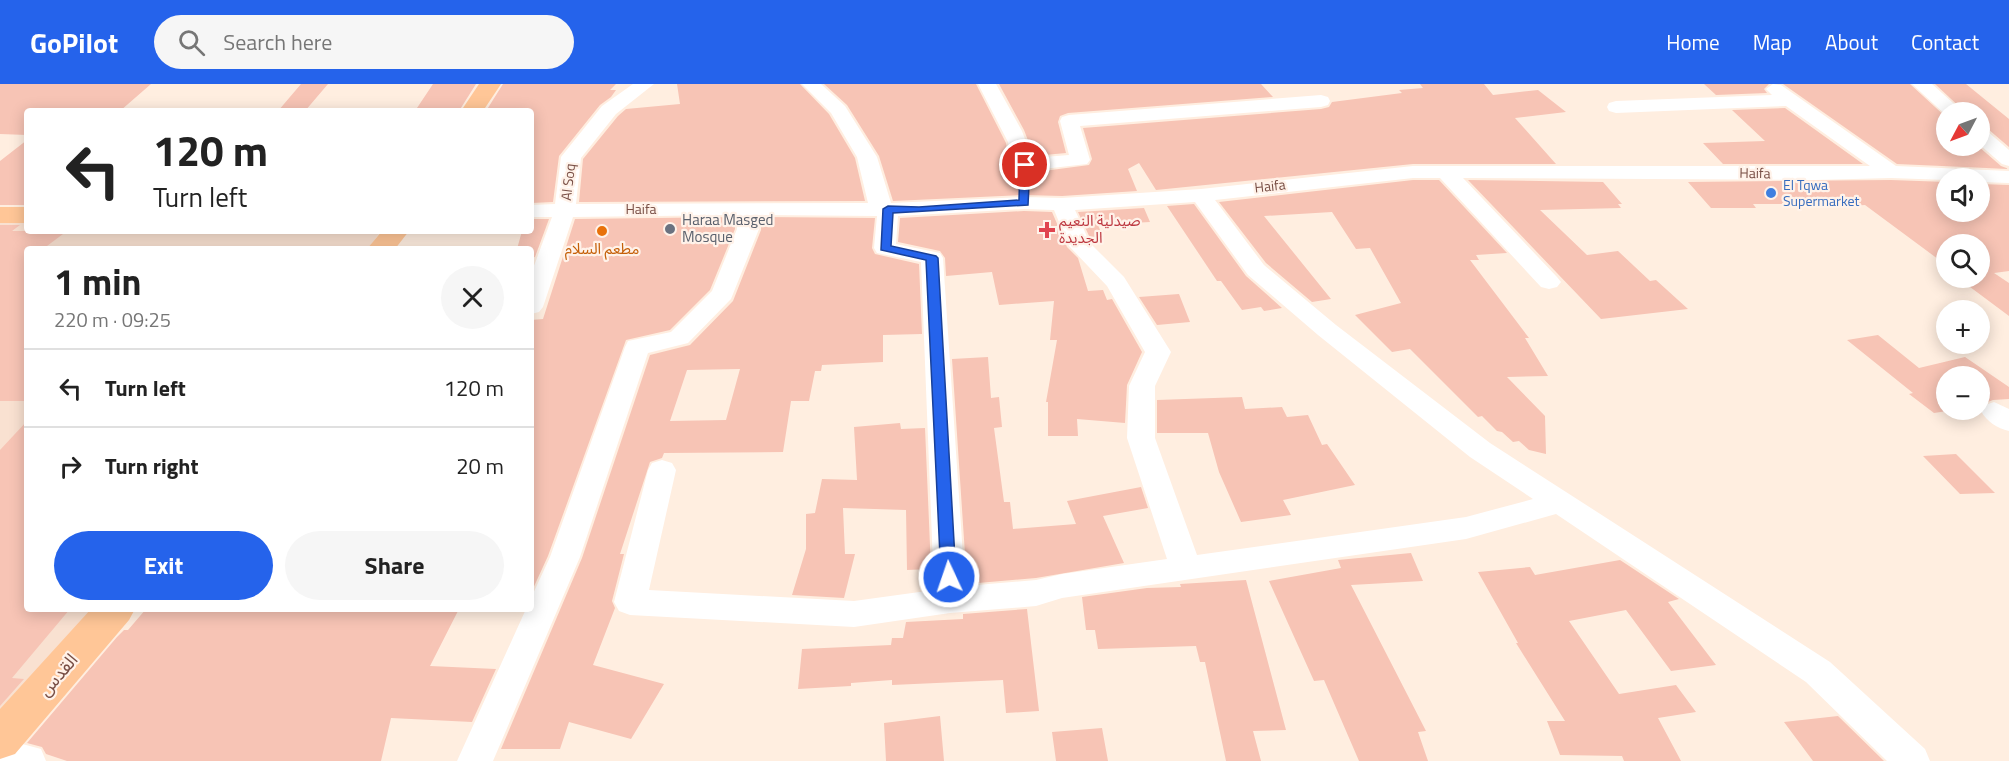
<!DOCTYPE html>
<html lang="en">
<head>
<meta charset="utf-8">
<style>
  :root { --surface:#fff; --page:#f6f6f6; --text:#222; --muted:#767676; --line:#e0e0e0; --accent:#2563eb }
  body { margin:0; font-family:"Titillium Web","Noto Sans Arabic",sans-serif; background:var(--page); color:var(--text); height:100vh; display:flex; flex-direction:column; font-size:22px; white-space:nowrap }
  * { box-sizing:border-box; margin:0 }
  p { font-size:20px; color:var(--muted) }
  .icon { flex:none; width:33px; height:33px; fill:none; stroke:currentColor; stroke-width:2; stroke-linecap:round; stroke-linejoin:round }
  .map { position:relative; flex:1; overflow:hidden }
  .drawer { position:absolute; left:24px; top:162px; width:510px; height:366px; display:flex; flex-direction:column; background:var(--surface); border-radius:6px; box-shadow:0 3px 15px #0003 }
  .drawer>* { flex:none }
  .banner { position:absolute; left:24px; top:24px; width:510px; height:126px; border-radius:6px; box-shadow:0 3px 15px #0003; background:#fff; color:var(--text); overflow:hidden }
  .needle { width:39px; rotate:229deg }
  .buttons { position:absolute; left:1936px; top:18px; display:grid; gap:12px }
  .buttons a { display:grid; place-items:center; width:54px; height:54px; border-radius:50%; background:var(--surface); box-shadow:0 3px 15px #0003; font-size:30px }
  .pin { position:absolute; display:grid; place-items:center; width:51px; height:51px; color:#fff; margin:-26px; border:3px solid #fff; border-radius:50%; box-shadow:0 2px 6px #0007 }
  .me { position:absolute; width:66px; margin:-33px; rotate:357deg; stroke-linejoin:round; filter:drop-shadow(0 0 4px #0008) }
  .turn { display:flex; align-items:center; gap:21px; height:126px; padding:0 30px; font-size:27px }
  .turn .icon { width:78px; height:78px; stroke-width:2.5 }
  .turn b { display:block; font-size:42px; line-height:51px }
  .round { display:grid; place-items:center; flex:none; width:63px; height:63px; border-radius:32px; background:var(--page) }
  .summary { display:flex; align-items:center; justify-content:space-between; height:102px; padding:0 30px }
  h1 { font-size:36px; font-weight:700; line-height:45px }
  .cta { display:flex; gap:12px; margin-top:auto; padding:12px 30px }
  .cta a { flex:1; height:69px; border-radius:36px; background:var(--accent); color:#fff; font-size:24px; font-weight:700; line-height:69px; text-align:center }
  .cta a+a { background:var(--page); color:var(--text) }
  ul { padding:0; list-style:none }
  li { display:flex; align-items:center; gap:18px; height:78px; padding:0 30px; border-top:2px solid var(--line) }
  li div { flex:1 }
  li b { display:block; font-size:22px }
  li em { font-style:normal }
  header { display:flex; align-items:center; gap:36px; box-sizing:border-box; height:84px; padding:0 30px; background:var(--accent); color:#fff }
  header strong { font-size:28px }
  nav { display:flex; gap:33px; margin-inline-start:auto; font-size:21px }
  .search { width:420px; height:54px; background:var(--page); display:flex; align-items:center; gap:15px; box-sizing:border-box; padding:0 21px; border-radius:33px; color:var(--muted); font-size:22px }
  .map>svg:first-child { display:block }
  .residential { fill:#f9e1d1 }
  .building { fill:#f7c4b5; fill-rule:evenodd }
  .lines { fill:none; stroke-linecap:round; stroke-linejoin:round }
  .minor { fill:#fff; fill-rule:evenodd }
  .major { fill:#ffc697; fill-rule:evenodd }
  .route { fill:#2563eb; stroke:#184099; stroke-width:1.5 }
  .shop-dot { fill:#3f7fe0; stroke:#fff2e9; stroke-width:2 }
  .worship-dot { fill:#6b7280; stroke:#fff2e9; stroke-width:2 }
  .health-dot { fill:#e0444e; stroke:#fff2e9; stroke-width:2 }
  .food-dot { fill:#e8710a; stroke:#fff2e9; stroke-width:2 }
  .labels { text-anchor:middle; stroke-width:4.5; stroke-linejoin:round; paint-order:stroke }
  .far-street-label { font-size:14px; fill:#784e45; stroke:#fff2e9 }
  .far-shop-label { font-size:14px; fill:#366cbe; stroke:#fff2e9; text-anchor:start }
  .worship-label { font-size:15px; fill:#5b616d; stroke:#fff2e9; text-anchor:start }
  .health-label { font-size:15px; fill:#be3a42; stroke:#fff2e9; text-anchor:start }
  .food-label { font-size:15px; fill:#c56008; stroke:#fff2e9 }
  .near-street-label { font-size:18px; fill:#784e45; stroke:#fff2e9 }
</style>
</head>
<body>
<header>
<strong>GoPilot</strong>
<div class="search"><svg class="icon" aria-label="search" viewBox="0 0 24 24"><circle cx="10" cy="10" r="6"/><path d="M15 15l6 6"/></svg>Search here</div>
<nav><a>Home</a><a>Map</a><a>About</a><a>Contact</a></nav>
</header>
<div class="map">
<svg width="2009" height="677" viewBox="0 0 2009 677">
  <rect width="100%" height="100%" fill="#ffeee0"/>
  <path class="residential" d="M0 136H27V147H381L368 165H27V525H105L0 645Z"/>
  <path class="building" d="M0 0H151L120 27H27V51L0 50Z
    M301 0H328L305 27H278Z
    M433 0H476L459 27H415Z
    M503 0H616L610 6H616L611 13 600 21 559 72 553 118 531 119V27H486Z
    M677 0H800L829 30 855 74 865 117 579 118 583 75 618 32 626 25 680 20Z
    M824 0H976L1006 59 1013 99 1017 104 1024 106 1033 104 1037 99 1036 88 1089 81 1092 75 1083 44 1321 25 1329 23 1332 18 1402 9 1399 6 1423 4 1420 0H1484L1493 11 1538 6 1566 28 1515 34 1556 80H1413L1156 106 1139 79 1128 85 1137 107 1062 112 1024 111 893 117 879 72 847 21Z
    M999 0H1261L1273 13 1068 29 1060 32 1058 38 1066 69 1034 72 1024 46Z
    M1704 0H1769L1764 5 1767 9 1716 11Z
    M1783 0H1910L1947 34V62H1978L2001 82 2009 85 1897 80Z
    M1935 0H1966L2009 35V63L1988 45 1980 43V28H1965Z
    M1785 24 1863 80H1723L1703 59 1765 57 1732 26Z
    M27 56V121H0V77Z
    M1413 96H1439L1507 169 1476 171 1479 176H1470L1529 254H1525L1548 292 1507 293 1545 332 1546 370 1529 366 1519 357 1513 358 1502 348 1497 347 1482 332 1478 333 1410 265 1392 268 1355 231 1401 219 1370 164 1356 165 1332 128 1264 132 1331 215 1312 218 1266 179 1219 118Z
    M1468 96 1603 98 1622 120H1618L1621 124 1540 126 1587 171 1618 167 1650 197 1656 196 1688 225 1601 235Z
    M1891 96 1947 98V128H1980V100L2009 101V187L1994 189 2009 199V232L1958 194H1980V160H1947V185L1939 178H1942L1865 121 1818 124 1814 120H1753L1756 124H1711L1688 98Z
    M1194 120 1246 192 1282 224 1264 227 1261 223 1242 226 1221 197H1217L1167 122Z
    M1144 124 1150 138 1098 141 1103 153 1090 154 1078 128Z
    M1024 127 1052 128 1067 163 1078 174 1088 207 1103 206 1107 216 1112 215 1142 268 1127 301 1125 339 1077 335 1078 352H1048V318H1046L1057 256H1050L1054 217 999 221 992 188 946 192 945 174 940 167 898 158 900 134Z
    M735 133V145L710 206 670 246 626 256 548 472 531 509V236L543 235 575 135Z
    M761 133 875 134 872 164 875 170 919 180 922 250 883 251V278L822 281 821 287H815L809 317H791L783 368 664 369 662 374 650 378 620 470H624L612 517 615 524 593 581 664 600 631 655 569 638 560 665H501L582 474 650 271 690 261 733 217 761 146ZM740 285 726 336 670 337 687 286Z
    M531 135H549L535 173 531 174V165H517L522 147H531Z
    M0 141H20L12 147H67L43 165H27V317H0Z
    M1179 210 1190 238 1157 241 1139 213Z
    M1878 251 1919 284 1965 273 2009 303V315L1993 316 1980 321V292H1947V326H1954L1934 329 1909 310 1913 309 1847 256Z
    M988 273 991 314 999 313 1002 343 994 344 1004 418H1010L1013 445 1076 440 1067 417 1141 403 1148 424 1103 432 1124 479 1036 494 967 500 952 275Z
    M1242 313 1245 325 1282 323 1287 333 1308 331 1322 361 1327 360 1355 401 1283 416 1291 431 1241 438 1219 388 1208 349H1157V316Z
    M27 337V525H70L12 594 24 595 0 622V366Z
    M900 339 901 345 925 344 931 485 907 486 906 426 843 424 845 470H855L844 514 792 511 806 465V430L815 429 822 395 857 396 854 343Z
    M1956 370 1995 409 1960 410 1923 372Z
    M1411 469 1423 497 1351 501 1426 647 1418 648 1428 677H1359L1324 596 1314 597 1269 497 1341 484 1338 476Z
    M1620 476 1679 515 1668 518 1716 581 1671 587 1626 526 1569 537 1619 610 1676 601 1696 628 1658 634 1681 677H1624L1622 672 1560 671 1547 637H1565L1516 559H1518L1478 488 1530 483 1535 491Z
    M1246 496 1286 646 1253 647 1261 677H1226L1205 578H1200L1196 562 1098 565 1095 546H1086L1082 513 1147 504 1181 503 1180 500Z
    M146 525H459L430 582 496 585 472 638 391 634 381 677H67L46 670 42 663 27 659 117 553 124 546H128Z
    M1027 525 1039 627 1006 629 1003 596 892 601V596L851 599V602L798 605 802 565 891 561 892 554H903L906 538 963 535V530Z
    M940 632 944 677H886L884 639Z
    M1838 632 1884 677H1813L1784 638Z
    M1102 644 1108 677H1056L1052 648Z"/>
  <g class="lines">
    <path class="minor" d="M633 0H654L616 30 581 74 576 120 868 119 857 73 831 29 802 0H821L845 22 877 73 891 119 1024 113 1062 114 1201 105 1413 82H1870L1786 22 1616 29 1609 27 1607 23 1609 19 1616 17 1772 11 1766 5 1773 0 1781 1 1896 82 2009 87V99L1980 98V94H1947V96L1891 94 1815 96 1463 94 1557 193 1561 198 1557 203 1549 205 1541 203 1440 94H1413L1215 116 1264 181 1336 241 1490 359 1830 578 1925 665 1930 677H1887L1806 598 1556 430 1466 455 1062 514 1036 522 950 529 854 543 630 531 619 527 614 518 648 386 652 379 662 376 672 379 676 386 649 506 854 517 934 506 921 178 877 169 874 164 877 132 759 131V145L731 215 688 259 648 269 580 473 493 677H457L526 525H531V514L550 473 625 263 628 257 671 248 712 207 737 145V131L573 133 543 223 539 228 531 230V190L552 133H531V121L555 120 561 73 602 22ZM1195 118 1248 191 1318 251 1470 373 1533 415 1466 433 1197 471 1155 354V302L1171 268 1124 193 1090 159 1075 126ZM1024 125 1054 126 1069 162 1107 202 1145 268 1129 302 1127 354 1167 475 1062 490 1036 496 965 502 943 174 940 169 896 160 898 132Z
      M978 0H996L1022 47 1032 74 1069 71 1060 37 1062 33 1069 31 1321 11 1328 13 1330 17 1328 21 1321 23 1080 42 1090 76 1087 80 1034 86 1035 98 1032 102 1025 104 1018 102 1015 98 1008 58Z
      M1912 0H1932L1963 28H1947V32Z
      M1980 45 1987 47 2009 66V82L2002 80 1980 61Z
      M1994 318 2009 325V347C1997 344 1987 338 1981 327L1985 321Z
      M0 654 41 665 46 677H0Z"/>
    <path class="major" d="M479 0H501L483 27H461Z
      M0 123H27V139H0Z
      M382 147H409L395 165H367Z
      M91 525H135L129 536 15 670 0 675V625Z"/>
  </g>
  <path class="route" d="M1025 78 1030 81 1028 121 893 129 891 162 936 172 938 174 956 493 954 498 949 499 943 498 941 493 926 176 881 166 883 125 888 122 919 123 1019 116 1020 81Z"/>
  <circle class="shop-dot" cx="1771" cy="109" r="6"/>
  <circle class="worship-dot" cx="670" cy="145" r="6"/>
  <path class="health-dot" d="M1044 137h6v6h6v6h-6v6h-6v-6h-6v-6h6z"/>
  <circle class="food-dot" cx="602" cy="147" r="6"/>
  <g class="labels">
    <g class="far-street-label">
      <text transform="translate(1755 89) rotate(1)" y="5">Haifa</text>
      <text transform="translate(568 98) rotate(-83)" y="5">Al Soq</text>
      <text transform="translate(1270 102) rotate(-6)" y="5">Haifa</text>
      <text x="641" y="130">Haifa</text>
    </g>
    <g class="far-shop-label">
      <text x="1783" y="106">El Tqwa<tspan x="1783" dy="16">Supermarket</tspan></text>
    </g>
    <g class="worship-label">
      <text x="682" y="141">Haraa Masged<tspan x="682" dy="17">Mosque</tspan></text>
    </g>
    <g class="health-label">
      <text x="1059" y="142">صيدلية النعيم<tspan x="1059" dy="17">الجديدة</tspan></text>
    </g>
    <g class="food-label">
      <text x="602" y="170">مطعم السلام</text>
    </g>
    <g class="near-street-label">
      <text transform="translate(58 591) rotate(-49)" y="6">القدس</text>
    </g>
  </g>
</svg>
<div class="buttons">
<a><svg class="needle" viewBox="-14 -14 28 28"><path d="M0-13l5 13h-10z" fill="#e53935"/><path d="M0 13l5-13h-10z" fill="#767676"/></svg></a>
<a><svg class="icon" aria-label="sound" viewBox="0 0 24 24"><path d="M4 9h4l5-4v14l-5-4H4zM17 9q2 3 0 6"/></svg></a>
<a><svg class="icon" aria-label="search" viewBox="0 0 24 24"><circle cx="10" cy="10" r="6"/><path d="M15 15l6 6"/></svg></a>
<a>+</a>
<a>−</a>
</div>
<div class="pin" style="left:1025px;top:81px;background:#d93025"><svg class="icon" aria-label="arrive" viewBox="0 0 24 24"><path d="M6 21V4h12l-3 4 3 4H6"/></svg></div>
<svg class="me" style="left:949px;top:493px" viewBox="-20 -20 40 40"><circle r="17" fill="#2563eb" stroke="#fff" stroke-width="3"/><path d="M0-11L8 9 0 5-8 9z" fill="#fff"/></svg>
<div class="banner">
<div class="turn"><svg class="icon" aria-label="left" viewBox="0 0 24 24"><path d="M17 20v-9H6M10 6l-5 5 5 5"/></svg><div><b>120 m</b>Turn left</div></div>
</div>
<section class="drawer">
<div class="summary"><div><h1>1 min</h1><p>220 m · 09:25</p></div><a class="round"><svg class="icon" aria-label="close" viewBox="0 0 24 24"><path d="M6 6l12 12M18 6L6 18"/></svg></a></div>
<ul>
<li><svg class="icon" aria-label="left" viewBox="0 0 24 24"><path d="M17 20v-9H6M10 6l-5 5 5 5"/></svg><div><b>Turn left</b></div><em>120 m</em></li>
<li><svg class="icon" aria-label="right" viewBox="0 0 24 24"><path d="M7 20v-9h11M14 6l5 5-5 5"/></svg><div><b>Turn right</b></div><em>20 m</em></li>
</ul>
<div class="cta"><a>Exit</a><a>Share</a></div>
</section>
</div>
</body>
</html>
